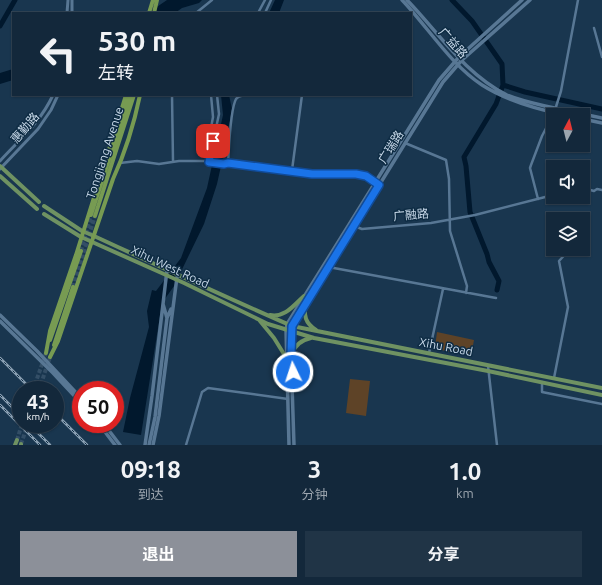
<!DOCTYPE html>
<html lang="zh">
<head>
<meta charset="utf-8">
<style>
  :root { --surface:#13283b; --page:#203446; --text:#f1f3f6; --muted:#9da6af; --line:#324455; --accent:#8c9099 }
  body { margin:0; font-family:Ubuntu,"Noto Sans SC",sans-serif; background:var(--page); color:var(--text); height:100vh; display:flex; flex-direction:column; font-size:15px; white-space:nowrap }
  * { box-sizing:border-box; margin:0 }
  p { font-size:13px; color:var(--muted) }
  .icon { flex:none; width:22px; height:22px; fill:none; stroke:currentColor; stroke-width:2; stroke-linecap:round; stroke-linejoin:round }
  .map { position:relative; height:445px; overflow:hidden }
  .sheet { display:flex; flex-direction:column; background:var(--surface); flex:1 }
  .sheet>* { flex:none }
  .hud { position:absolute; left:12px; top:12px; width:400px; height:84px; border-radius:0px; box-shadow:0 1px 3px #0004,0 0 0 1px var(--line); background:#13283b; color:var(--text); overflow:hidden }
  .needle { width:26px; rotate:7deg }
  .buttons { position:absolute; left:546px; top:108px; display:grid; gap:8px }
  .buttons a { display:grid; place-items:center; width:44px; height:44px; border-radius:0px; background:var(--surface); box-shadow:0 1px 3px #0004,0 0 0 1px var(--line); font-size:20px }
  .speed { position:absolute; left:12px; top:381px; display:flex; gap:8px; font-size:20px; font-weight:700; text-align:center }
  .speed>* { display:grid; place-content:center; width:52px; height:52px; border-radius:50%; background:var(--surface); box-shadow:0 1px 3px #0004,0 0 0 1px var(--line); line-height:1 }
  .speed small { font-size:10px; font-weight:400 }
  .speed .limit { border:6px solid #d22; background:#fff; color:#111 }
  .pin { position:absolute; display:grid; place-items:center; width:34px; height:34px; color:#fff; margin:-17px; border-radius:8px; box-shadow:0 2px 6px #0006 }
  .me { position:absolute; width:44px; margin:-22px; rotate:356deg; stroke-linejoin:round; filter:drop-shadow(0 0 3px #0008) }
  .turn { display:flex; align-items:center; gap:14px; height:84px; padding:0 20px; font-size:18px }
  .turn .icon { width:52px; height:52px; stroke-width:2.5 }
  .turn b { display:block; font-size:28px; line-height:34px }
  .eta { display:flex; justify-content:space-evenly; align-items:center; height:68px; text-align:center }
  .eta b { font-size:24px; font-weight:700; line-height:28px }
  .primary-button { display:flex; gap:8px; margin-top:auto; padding:8px 20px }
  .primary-button a { flex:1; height:46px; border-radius:0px; background:var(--accent); color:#fff; font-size:16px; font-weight:700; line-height:46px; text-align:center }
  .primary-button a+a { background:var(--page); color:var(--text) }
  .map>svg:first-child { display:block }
  .green { fill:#5e4327 }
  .water { fill:#01182d }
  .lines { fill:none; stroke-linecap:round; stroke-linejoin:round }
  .river { stroke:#01182d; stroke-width:5 }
  .primary-tunnel { stroke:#334e66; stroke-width:4; stroke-dasharray:4 2; stroke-linecap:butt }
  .trunk-tunnel { stroke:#334e66; stroke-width:4; stroke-dasharray:4 2; stroke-linecap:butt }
  .minor { stroke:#587794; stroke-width:2.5 }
  .tertiary { stroke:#587794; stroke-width:3 }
  .secondary { stroke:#587794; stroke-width:3.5 }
  .primary { stroke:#6f9262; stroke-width:4 }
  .trunk { stroke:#779b52; stroke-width:4 }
  .rail-casing { stroke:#8da2b5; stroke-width:2.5 }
  .rail { stroke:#0e2c44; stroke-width:1; stroke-dasharray:3; stroke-linecap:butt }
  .route-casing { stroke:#114b97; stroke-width:10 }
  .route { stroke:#1a73e8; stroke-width:7 }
  .labels { text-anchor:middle; stroke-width:3; stroke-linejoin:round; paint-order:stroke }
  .street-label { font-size:12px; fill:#c7d8e8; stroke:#0e2c44 }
</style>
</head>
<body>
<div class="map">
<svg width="602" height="445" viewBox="0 0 602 445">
  <rect width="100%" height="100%" fill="#19364f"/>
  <path class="green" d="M437 332 474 340 471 356 436 349 435 347Z
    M350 379 370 381 366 416 346 413Z"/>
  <path class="water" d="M167 0H202L199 3 182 8 175 13H148Z
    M275 0H284L279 13H269Z
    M13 69V80L0 84V73Z
    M221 95H229L232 109 223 157 217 184 204 224 174 286 162 303 141 435 123 432 130 398 149 327 147 311 152 290 156 291 181 258 207 188 223 115Z"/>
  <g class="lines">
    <path class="river" d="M452 0 472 21 502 64 503 85 496 104 464 157 466 166 470 212 487 254 489 262 499 281 497 290
      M0 26 15 0
      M503 85 525 92 602 109"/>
    <path class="primary-tunnel" d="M33 390 46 353
      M39 390 50 357
      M17 440 22 424
      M21 444 28 424"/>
    <path class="trunk-tunnel" d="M81 251 91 215
      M73 287 95 216"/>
    <path class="minor" d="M196 13 212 0
      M258 13 265 0
      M265 13 271 0
      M594 28 602 57
      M172 95 173 161
      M211 95 213 117 209 139 213 141
      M405 143 446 160 449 179 450 231 467 286 466 293
      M209 161 219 114 217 95
      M120 163 137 161 159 164 179 161H209L224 164 228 163 312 174H356L366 176 376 183
      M228 163C229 149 230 110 236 99 238 96 242 96 245 95
      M292 170 302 95
      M583 188 594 191 597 189 602 190
      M538 199 530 168 531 165 542 136 554 113 561 91 578 0
      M354 226 362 229 431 223 475 215 553 195
      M583 236 585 233
      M323 266 496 298
      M429 353 443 289
      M488 366 497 445
      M554 378 568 307 559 261 570 249
      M542 382V392L602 404
      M186 445 202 392 208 388 288 399"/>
    <path class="tertiary" d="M67 13 68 0
      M72 13V0
      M0 161C20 139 40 123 53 95
      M0 169 38 129 51 110 58 95"/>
    <path class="secondary" d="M402 0C427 26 451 65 482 85 507 101 536 109 565 115
      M407 0C438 32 465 74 507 95 519 100 532 103 545 106 564 110 583 114 602 118
      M583 119 602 123
      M167 270 163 304 167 318 171 309
      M0 315 37 351 81 398
      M0 321 53 373 81 403
      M99 424 115 445
      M104 424 120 445
      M145 445 152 396 163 304
      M149 445 155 417 167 318
      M153 445 159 416 177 277
      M289 445 286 330 287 324 439 80 459 57 522 0
      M294 445 291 354 292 326 443 82 462 60 530 0"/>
    <path class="primary" d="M0 166 39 202
      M0 176 37 209
      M44 206 82 231 94 236C159 266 225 297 292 326L602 388
      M44 214 81 237 184 283 268 324 314 338 488 371 602 395
      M305 303C304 316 305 323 316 330
      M270 315C285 318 294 305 304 296
      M260 321 274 338 287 359
      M291 354C296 345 301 340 311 338
      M15 445 17 440
      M21 445V444"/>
    <path class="trunk" d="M149 13 153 0
      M154 13 157 0
      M91 215 130 95
      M95 216 134 95
      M50 340 81 251
      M54 345 73 287
      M46 353 50 331 76 255 126 95
      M50 357 58 341 113 179C125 153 134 124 140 95"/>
    <defs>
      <path id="rail" d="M0 358 32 390
        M0 395 21 416
        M0 405 40 445
        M55 413 87 445
        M29 424 50 445"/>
    </defs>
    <use href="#rail" class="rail-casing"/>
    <use href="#rail" class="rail"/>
  </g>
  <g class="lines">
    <defs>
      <path id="route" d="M213 141 209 162 224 164 228 163 312 174H356L366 176 379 185 292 326 291 354 293 372"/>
    </defs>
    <use href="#route" class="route-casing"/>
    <use href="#route" class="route"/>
  </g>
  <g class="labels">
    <g class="street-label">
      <text transform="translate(453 43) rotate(48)" y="4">广益路</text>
      <text transform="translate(25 128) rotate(-50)" y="4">惠勤路</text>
      <text transform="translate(391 147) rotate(-58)" y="4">广瑞路</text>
      <text transform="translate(105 153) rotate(-72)" y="4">Tongjiang Avenue</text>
      <text transform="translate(411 215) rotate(-5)" y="4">广融路</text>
      <text transform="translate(170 267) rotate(25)" y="4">Xihu West Road</text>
      <text transform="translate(446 347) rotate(11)" y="4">Xihu Road</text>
    </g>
  </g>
</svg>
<div class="buttons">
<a><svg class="needle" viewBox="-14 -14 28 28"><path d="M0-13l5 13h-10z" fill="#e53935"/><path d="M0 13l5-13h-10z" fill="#9da6af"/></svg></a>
<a><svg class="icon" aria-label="sound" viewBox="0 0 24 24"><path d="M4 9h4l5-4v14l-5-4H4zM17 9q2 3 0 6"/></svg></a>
<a><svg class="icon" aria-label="layers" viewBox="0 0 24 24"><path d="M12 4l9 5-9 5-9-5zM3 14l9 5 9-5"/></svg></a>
</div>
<div class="speed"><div>43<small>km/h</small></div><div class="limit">50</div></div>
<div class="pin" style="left:213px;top:141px;background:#d93025"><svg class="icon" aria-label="arrive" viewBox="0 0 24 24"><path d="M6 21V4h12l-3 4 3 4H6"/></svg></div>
<svg class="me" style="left:293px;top:372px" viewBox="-20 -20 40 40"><circle r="17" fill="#1a73e8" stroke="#fff" stroke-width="3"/><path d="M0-11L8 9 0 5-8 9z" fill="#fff"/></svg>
<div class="hud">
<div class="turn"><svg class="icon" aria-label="left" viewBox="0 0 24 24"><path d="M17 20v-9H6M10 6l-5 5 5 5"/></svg><div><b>530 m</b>左转</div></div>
</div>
</div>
<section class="sheet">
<div class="eta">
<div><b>09:18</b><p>到达</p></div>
<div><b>3</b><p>分钟</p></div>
<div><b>1.0</b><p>km</p></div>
</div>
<div class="primary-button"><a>退出</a><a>分享</a></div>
</section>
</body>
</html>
